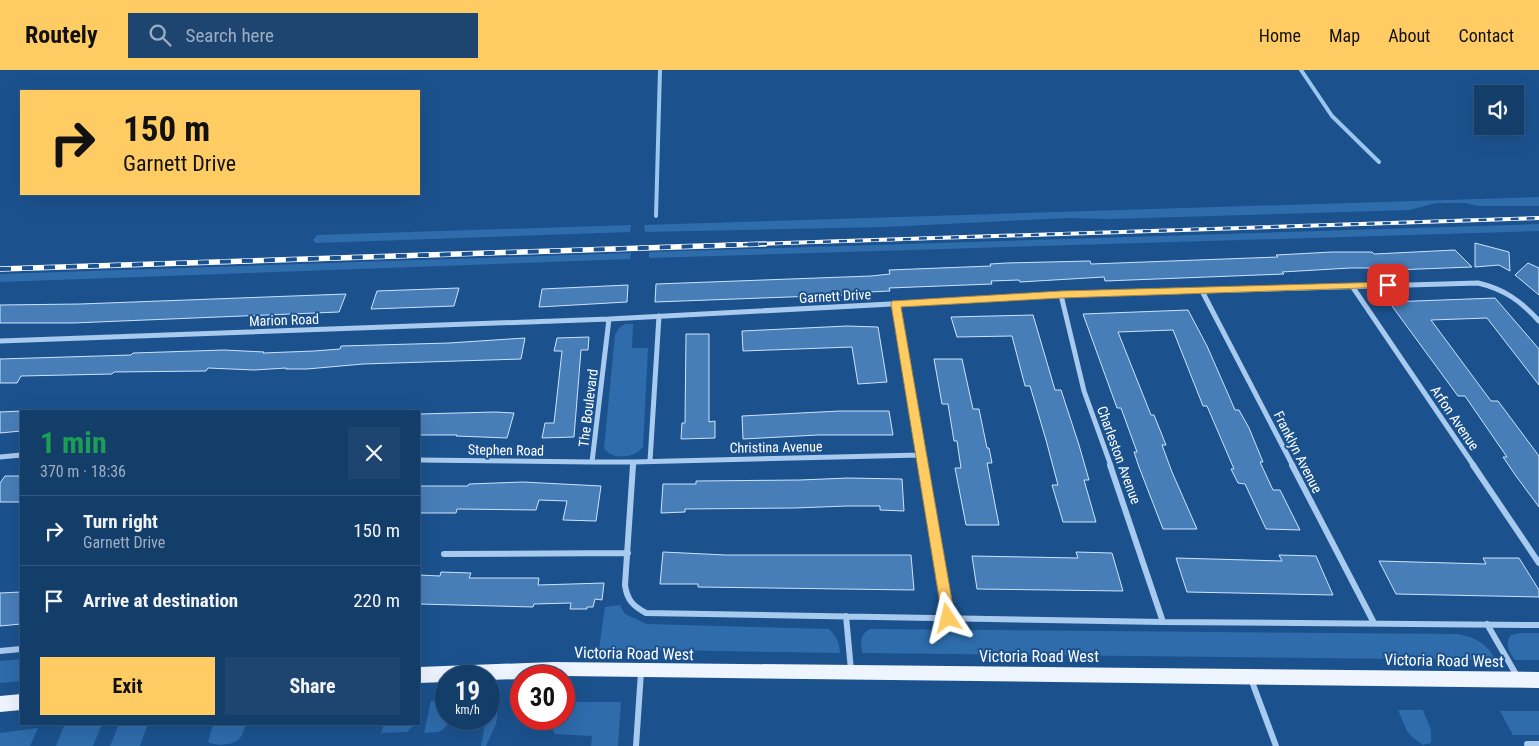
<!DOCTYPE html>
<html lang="en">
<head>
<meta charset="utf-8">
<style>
  :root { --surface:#143e6a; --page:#1d4570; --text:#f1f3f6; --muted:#9daec1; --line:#33577e; --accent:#ffcc64 }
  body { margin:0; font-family:"Roboto Condensed",sans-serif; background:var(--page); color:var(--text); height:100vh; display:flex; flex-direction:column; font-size:19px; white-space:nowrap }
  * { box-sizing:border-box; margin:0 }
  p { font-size:16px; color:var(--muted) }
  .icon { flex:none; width:28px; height:28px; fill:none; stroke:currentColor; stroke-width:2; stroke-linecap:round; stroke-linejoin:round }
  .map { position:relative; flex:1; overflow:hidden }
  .details { position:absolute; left:20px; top:340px; width:400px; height:315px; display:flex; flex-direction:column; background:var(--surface); border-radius:0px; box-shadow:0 5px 20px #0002,0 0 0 1px var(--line) }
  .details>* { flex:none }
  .hud { position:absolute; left:20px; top:20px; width:400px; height:105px; border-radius:0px; box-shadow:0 5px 20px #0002,0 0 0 1px var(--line); background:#ffcc64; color:#111; overflow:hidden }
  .tools { position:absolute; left:1474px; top:15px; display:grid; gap:10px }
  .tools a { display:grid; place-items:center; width:50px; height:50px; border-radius:0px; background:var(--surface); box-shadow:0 5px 20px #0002,0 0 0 1px var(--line); font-size:25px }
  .speed { position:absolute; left:435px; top:595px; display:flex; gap:10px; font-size:25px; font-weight:700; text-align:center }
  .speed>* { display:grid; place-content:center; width:65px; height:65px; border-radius:50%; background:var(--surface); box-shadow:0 5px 20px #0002,0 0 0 1px var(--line); line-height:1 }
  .speed small { font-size:12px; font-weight:400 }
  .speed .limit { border:8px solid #d22; background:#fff; color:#111 }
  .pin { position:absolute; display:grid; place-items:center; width:42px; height:42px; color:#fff; margin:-21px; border-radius:10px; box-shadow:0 2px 8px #0006 }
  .me { position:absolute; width:55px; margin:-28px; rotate:350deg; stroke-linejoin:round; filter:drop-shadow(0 0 4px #0008) }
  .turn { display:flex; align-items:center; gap:18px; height:105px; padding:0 20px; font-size:22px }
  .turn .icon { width:65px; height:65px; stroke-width:2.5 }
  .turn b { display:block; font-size:35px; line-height:42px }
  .round { display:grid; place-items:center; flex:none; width:52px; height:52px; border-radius:0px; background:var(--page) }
  .overview { display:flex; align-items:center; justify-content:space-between; height:85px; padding:0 20px }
  h1 { font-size:30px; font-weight:700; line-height:38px; color:#1e9e55 }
  .button { display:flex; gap:10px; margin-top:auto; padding:10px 20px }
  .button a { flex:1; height:58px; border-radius:0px; background:var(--accent); color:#111; font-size:20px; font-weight:700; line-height:58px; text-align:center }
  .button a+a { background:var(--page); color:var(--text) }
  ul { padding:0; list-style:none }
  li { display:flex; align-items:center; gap:15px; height:70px; padding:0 20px; border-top:1px solid var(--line) }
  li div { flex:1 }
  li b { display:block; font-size:19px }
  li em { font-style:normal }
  header { display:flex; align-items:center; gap:30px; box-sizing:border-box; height:70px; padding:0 25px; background:var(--accent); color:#111 }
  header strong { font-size:24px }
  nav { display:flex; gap:28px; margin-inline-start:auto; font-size:18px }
  .search { width:350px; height:45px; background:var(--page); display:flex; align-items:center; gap:12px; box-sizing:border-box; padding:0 18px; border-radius:0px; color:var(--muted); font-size:19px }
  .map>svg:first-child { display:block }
  .green { fill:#2e6cac }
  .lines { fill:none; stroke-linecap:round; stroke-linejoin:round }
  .stream { stroke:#9bc6f0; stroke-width:4 }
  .building { fill:#487eb8; stroke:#cee3fa }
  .minor-far1 { stroke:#a8caee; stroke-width:5 }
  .minor { stroke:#a8caee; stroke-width:6 }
  .primary { fill:#eef5ff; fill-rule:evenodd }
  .rail-far1-casing { stroke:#fff; stroke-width:4 }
  .rail-casing { stroke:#fff; stroke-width:5.5 }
  .rail-far1 { stroke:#1b528e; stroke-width:2.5; stroke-dasharray:8; stroke-linecap:butt }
  .rail { stroke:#1b528e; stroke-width:4; stroke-dasharray:11; stroke-linecap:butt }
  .route { fill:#ffcc64; stroke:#a68541 }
  .labels { text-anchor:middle; stroke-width:4; stroke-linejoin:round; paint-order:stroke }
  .street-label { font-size:14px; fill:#fff; stroke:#1b528e }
  .near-street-label { font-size:16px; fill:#fff; stroke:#1b528e }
</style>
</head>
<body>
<header>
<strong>Routely</strong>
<div class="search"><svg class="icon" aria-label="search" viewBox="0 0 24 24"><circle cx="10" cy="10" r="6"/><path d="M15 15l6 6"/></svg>Search here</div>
<nav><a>Home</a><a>Map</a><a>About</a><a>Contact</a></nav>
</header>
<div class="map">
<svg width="1539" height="676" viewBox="0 0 1539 676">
  <rect width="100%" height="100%" fill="#1b528e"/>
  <path class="green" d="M1539 127V136H1479L1465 133H1436L1410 140 1109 149 1067 148 885 157 645 162 644 155Z
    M1539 154V161L649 188V182Z
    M631 155 630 162 316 173 313 170 317 165Z
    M631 183 630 189 0 212V204Z
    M625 254H633L632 278H648L643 377C635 388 612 391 604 378L615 265 619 258Z
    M620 535 625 544 647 554 829 559C837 567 839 572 840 583L599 579 605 537Z
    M870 559 1458 564C1477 568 1486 573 1496 590L862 583C861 572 859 565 870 559Z
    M1521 563H1539V590H1515C1509 581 1504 574 1511 565Z
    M21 589V611L0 613V591Z
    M446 630V649H451C442 663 441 662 424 663L431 631Z
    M564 632H621L618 676H591L592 666 555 664 552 658 554 649H564Z
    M489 633H494C503 648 492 661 486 676H481L486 649H489Z
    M1398 640H1423L1431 660V673L1423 675 1413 668 1407 661Z
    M1500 641H1539V665H1513Z
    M81 654H102L93 676H56L64 656Z
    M119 654H148L140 676H110Z
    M213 654H246C244 659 243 665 239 669 232 676 216 676 208 672Z
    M384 654H415L407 662 381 663Z
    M38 658 30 676H0V663Z"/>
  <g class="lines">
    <path class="stream" d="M1301 0 1332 46 1379 92
      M656 146 660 0"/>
  </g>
  <path class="building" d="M1475 173 1509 182 1510 201 1499 195 1475 197Z
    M1455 180 1472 197 1394 200 1393 198H1350L1282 202 1284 204 1105 211 1104 207 1020 212 1019 210 991 211 992 214 889 218 890 221 869 222V224L655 232 656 214 871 206 890 204 889 200 991 196 990 194 1006 193 1090 191 1091 194 1278 187 1276 185 1332 182H1372L1374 184Z
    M1528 193 1539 198V225L1515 205Z
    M628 215 627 232 539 237 542 219Z
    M459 218 454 236 371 239 377 221Z
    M346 224 339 242 73 253H0V235L80 234Z
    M1495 228 1539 279V315L1487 248 1431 250 1491 331H1498L1539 386V437L1516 406 1503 387H1507L1465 326H1458L1389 232Z
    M1188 240 1207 276 1235 340H1239L1249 358 1263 392H1260L1273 420H1280L1300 460 1266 459 1245 414 1238 413 1231 399H1234L1207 336H1203L1173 260 1118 262 1151 345H1154L1166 375H1162L1172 402 1197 459H1163L1139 397 1134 382H1137L1121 338H1117L1083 244Z
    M1033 245 1055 320H1061L1079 375 1089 410H1084L1096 452H1063L1052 415H1058L1046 370 1030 316H1025L1012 266 957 267 951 247Z
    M847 256 878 257 887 312 858 314 852 277 743 281 742 261Z
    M686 264H709V352L715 351V368L681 369 682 353H685Z
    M589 267 588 280H581L574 367 542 368 545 353H554L562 281H554L557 268Z
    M525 268 521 289 363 294 307 299H286V298L254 300 208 298 206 301 114 302 112 304 21 306 17 313H0V289L131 285 133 283 224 280 264 282 263 283 314 281 340 279 341 276 449 273Z
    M934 289H962L973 339H979L987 378H989L992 393H987L999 455H966L955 398H961L957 371H954L948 334H942Z
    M21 341V361L0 363V342Z
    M840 341H889L893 365H818L743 369 742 346Z
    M495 342 514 343 507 368 456 366 457 365H419V344Z
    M5 406H21V432H0V413Z
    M848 408 902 409 904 441 880 440V436H847L795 438 685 439V442L661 443 663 414H696V411L800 410Z
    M523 412 601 416 596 451 563 450 567 431 539 430 536 440 457 439 456 443H419V416H468L469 414Z
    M663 482 726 485H911L914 520 698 517V514H660Z
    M1076 482 1112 483 1123 521 977 519 972 486 1078 488Z
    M1279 485 1316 486 1333 525 1187 522 1176 488 1282 491Z
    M1483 488H1519L1539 520V527L1396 524 1379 491 1486 494Z
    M441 502 471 503 469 508H539L538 515 604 513 602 530 595 529 593 537H587V539H570L571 533 534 534 533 537 419 534V505L440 506Z
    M21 522V554L0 556V523Z"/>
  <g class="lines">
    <path class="minor-far1" d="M1352 216 1474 396
      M1202 221 1293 396
      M1061 225 1084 321 1111 396
      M896 234 923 396
      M609 249 592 392H633V396
      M0 271 609 249 1061 225 1478 213C1504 219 1521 231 1539 251
      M0 387 21 385
      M419 390 592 392
      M650 391 659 246
      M633 392 920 385"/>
    <path class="minor" d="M633 395 625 515C627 530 633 536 646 543L1163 552 1539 555
      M923 395 948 548
      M1110 395 1163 552
      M1292 395 1374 553
      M1473 395 1539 493
      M444 484 628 483
      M846 546 851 600
      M1487 554 1517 606
      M0 581 21 579
      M1251 609 1276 676
      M1527 674H1539
      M636 676 641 602"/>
    <path class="primary" d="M553 592 1539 602V618L564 606H521V609L489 610V606H446V612L419 613V597Z
      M21 624V640L0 642V626Z"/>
    <defs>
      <path id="rail-far1" d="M727 175 1539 148"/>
      <path id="rail" d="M0 199 765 174"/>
    </defs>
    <use href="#rail-far1" class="rail-far1-casing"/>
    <use href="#rail" class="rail-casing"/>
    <use href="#rail-far1" class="rail-far1"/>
    <use href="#rail" class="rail"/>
  </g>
  <path class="route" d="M1388 212 1393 215 1392 217 1061 228 901 237 955 548 953 552 948 554 943 552 891 234 892 231 1061 221Z"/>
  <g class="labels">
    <g class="street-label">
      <text transform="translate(835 226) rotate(-3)" y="5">Garnett Drive</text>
      <text transform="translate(284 250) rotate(-2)" y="5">Marion Road</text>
      <text transform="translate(588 338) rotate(-83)" y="5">The Boulevard</text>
      <text transform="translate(1455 348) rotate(56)" y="5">Arfon Avenue</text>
      <text transform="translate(776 377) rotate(-1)" y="5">Christina Avenue</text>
      <text transform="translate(506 380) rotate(1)" y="5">Stephen Road</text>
      <text transform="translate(1298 382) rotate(63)" y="5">Franklyn Avenue</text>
      <text transform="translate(1119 385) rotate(70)" y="5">Charleston Avenue</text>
    </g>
    <g class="near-street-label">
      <text transform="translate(634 583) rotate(1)" y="6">Victoria Road West</text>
      <text x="1039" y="592">Victoria Road West</text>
      <text transform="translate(1444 590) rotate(1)" y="6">Victoria Road West</text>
    </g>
  </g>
</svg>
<div class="tools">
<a><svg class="icon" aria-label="sound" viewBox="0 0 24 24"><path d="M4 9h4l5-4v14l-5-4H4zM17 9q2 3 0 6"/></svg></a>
</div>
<div class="speed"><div>19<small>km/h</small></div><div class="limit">30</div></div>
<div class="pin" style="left:1388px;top:215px;background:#d93025"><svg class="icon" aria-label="arrive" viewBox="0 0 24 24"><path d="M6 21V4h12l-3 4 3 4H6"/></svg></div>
<svg class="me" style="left:948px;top:548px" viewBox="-20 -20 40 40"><path d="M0-17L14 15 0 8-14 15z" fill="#ffcc64" stroke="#fff" stroke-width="4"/></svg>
<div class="hud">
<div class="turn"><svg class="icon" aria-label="right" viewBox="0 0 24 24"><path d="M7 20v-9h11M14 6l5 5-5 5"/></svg><div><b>150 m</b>Garnett Drive</div></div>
</div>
<section class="details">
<div class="overview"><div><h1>1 min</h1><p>370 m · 18:36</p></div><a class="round"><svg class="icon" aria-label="close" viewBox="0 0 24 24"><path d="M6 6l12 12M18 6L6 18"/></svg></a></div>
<ul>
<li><svg class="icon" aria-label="right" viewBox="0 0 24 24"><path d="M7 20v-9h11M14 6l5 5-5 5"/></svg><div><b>Turn right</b><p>Garnett Drive</p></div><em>150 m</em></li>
<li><svg class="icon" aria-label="arrive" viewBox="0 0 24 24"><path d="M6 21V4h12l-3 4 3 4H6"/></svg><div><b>Arrive at destination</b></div><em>220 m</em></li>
</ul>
<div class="button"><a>Exit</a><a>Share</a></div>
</section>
</div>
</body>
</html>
